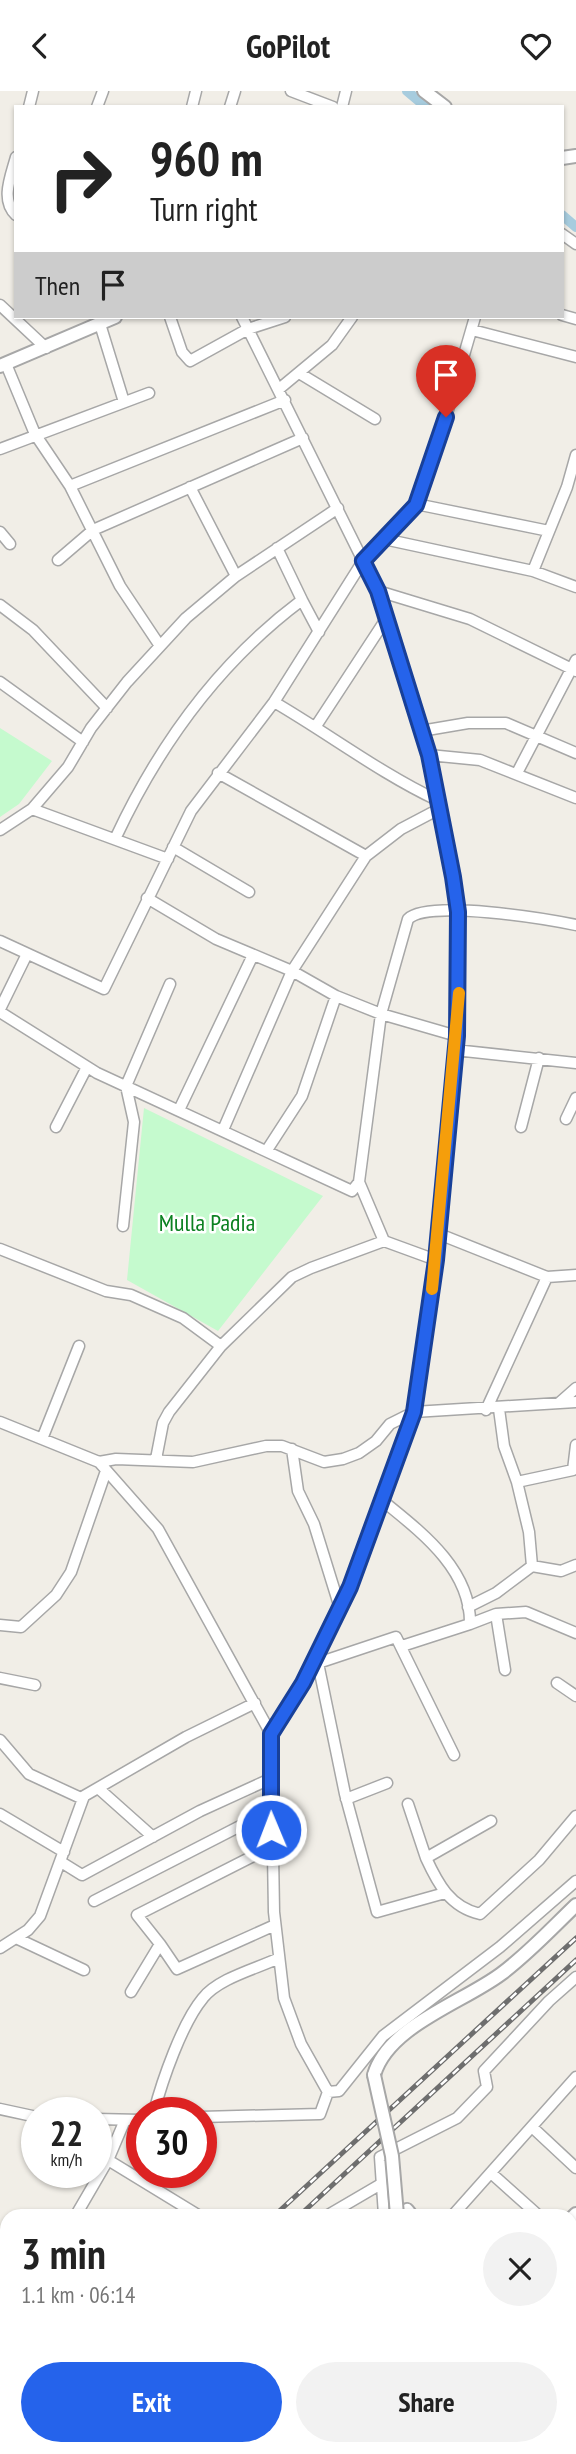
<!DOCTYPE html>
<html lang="en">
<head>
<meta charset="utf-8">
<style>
  :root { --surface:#fff; --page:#f2f2f2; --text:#222; --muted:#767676; --accent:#2563eb }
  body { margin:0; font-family:"PT Sans Narrow",sans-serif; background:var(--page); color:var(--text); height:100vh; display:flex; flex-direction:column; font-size:26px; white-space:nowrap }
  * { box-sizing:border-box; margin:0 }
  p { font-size:23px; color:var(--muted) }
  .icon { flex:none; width:38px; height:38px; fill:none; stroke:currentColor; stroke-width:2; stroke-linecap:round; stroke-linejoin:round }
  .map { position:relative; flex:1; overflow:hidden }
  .sheet { position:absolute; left:0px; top:2118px; width:578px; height:247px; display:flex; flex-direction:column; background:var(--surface); border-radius:21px 21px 0 0; box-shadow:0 2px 5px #0004 }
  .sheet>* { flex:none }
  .hud { position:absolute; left:14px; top:14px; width:550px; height:214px; border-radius:0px; box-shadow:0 2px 5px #0004; background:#fff; color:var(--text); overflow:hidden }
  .speed { position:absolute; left:21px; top:2006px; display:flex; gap:14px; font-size:35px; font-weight:700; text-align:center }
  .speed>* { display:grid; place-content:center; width:91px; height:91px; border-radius:50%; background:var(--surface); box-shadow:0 2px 5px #0004; line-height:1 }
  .speed small { font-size:18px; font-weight:400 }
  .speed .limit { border:10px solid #d22; background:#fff; color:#111 }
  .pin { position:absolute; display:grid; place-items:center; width:60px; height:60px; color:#fff; margin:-72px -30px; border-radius:50% 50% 50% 0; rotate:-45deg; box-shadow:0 0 7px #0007 }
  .pin .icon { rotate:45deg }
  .me { position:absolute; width:77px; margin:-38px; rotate:359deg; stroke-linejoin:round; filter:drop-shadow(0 0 5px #0008) }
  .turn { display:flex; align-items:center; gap:24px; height:147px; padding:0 21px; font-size:32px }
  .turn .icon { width:91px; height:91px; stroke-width:2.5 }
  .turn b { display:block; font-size:49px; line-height:60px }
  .then { display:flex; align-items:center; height:66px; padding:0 21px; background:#0003; gap:14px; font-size:26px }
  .round { display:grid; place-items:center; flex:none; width:74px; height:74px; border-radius:37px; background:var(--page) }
  .head { display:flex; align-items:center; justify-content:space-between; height:119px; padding:0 21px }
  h1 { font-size:42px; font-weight:600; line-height:52px }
  .cta { display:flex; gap:14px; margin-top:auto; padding:14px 21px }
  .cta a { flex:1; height:80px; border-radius:42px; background:var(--accent); color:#fff; font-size:28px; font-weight:600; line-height:80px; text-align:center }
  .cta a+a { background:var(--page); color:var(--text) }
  header { display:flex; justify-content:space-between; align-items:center; height:91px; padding:0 21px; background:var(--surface); font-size:32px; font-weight:600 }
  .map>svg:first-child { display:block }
  .park { fill:#c5face }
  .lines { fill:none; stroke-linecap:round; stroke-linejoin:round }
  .canal { stroke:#a7ccde; stroke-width:10 }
  .minor-casing { stroke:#a7a7a7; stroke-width:13 }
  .tertiary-casing { stroke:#a7a7a7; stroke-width:16 }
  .minor { stroke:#fff; stroke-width:10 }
  .tertiary { stroke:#fff; stroke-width:12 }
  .rail-casing { stroke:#6e6e6e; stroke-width:5 }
  .rail { stroke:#fff; stroke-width:2.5; stroke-dasharray:8; stroke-linecap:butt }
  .tertiary-bridge-casing { stroke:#a7a7a7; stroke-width:16; stroke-linecap:butt }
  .tertiary-bridge { stroke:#fff; stroke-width:12 }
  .route-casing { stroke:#184099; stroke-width:18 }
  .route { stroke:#2563eb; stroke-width:12 }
  .slow { stroke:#f59e0b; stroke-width:12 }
  .labels { text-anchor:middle; stroke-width:5; stroke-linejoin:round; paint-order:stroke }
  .park-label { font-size:24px; fill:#0c8121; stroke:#fff }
</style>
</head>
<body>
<header><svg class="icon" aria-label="back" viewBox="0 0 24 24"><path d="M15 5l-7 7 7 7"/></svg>GoPilot<svg class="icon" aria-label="heart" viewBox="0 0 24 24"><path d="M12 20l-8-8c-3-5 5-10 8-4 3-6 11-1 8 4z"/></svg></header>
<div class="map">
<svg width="576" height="2363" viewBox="0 0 576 2363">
  <rect width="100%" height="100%" fill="#f1eee7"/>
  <path class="park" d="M0 637 52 670 19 713 0 726Z
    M144 1017 323 1105 218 1240 127 1189Z"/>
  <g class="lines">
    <path class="canal" d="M407 0 426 16
      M562 124 576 136"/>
    <defs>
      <path id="minor" d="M291 0 333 16
        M29 16 33 0
        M97 16 103 0
        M192 16 196 0
        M230 16 235 0
        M342 16 346 0
        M16 66C11 85 0 109 16 124
        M562 143 576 153
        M0 214 46 257
        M562 224 576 228
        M170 226 182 261 190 270 248 238 285 226
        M242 226 378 500 429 664 458 821 457 945 436 1169 414 1321 350 1496 303 1592 271 1643 274 1821 284 1907 301 1953 328 2001 339 2000 383 1945 500 1856 576 1790
        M100 233 124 311
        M472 239 576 266
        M6 273 35 343 70 395 120 495 160 555
        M299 282 375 328
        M279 298 332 254 352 226
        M0 358 149 302
        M70 395 285 309
        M190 396 236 485
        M416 413 549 440
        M0 441 10 453
        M384 448 533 480 576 496
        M277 457 302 509
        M58 469 93 439 303 347
        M533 480 567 396 576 364
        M378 500 470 528 576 580
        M0 514 33 539 107 617
        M0 591 83 651
        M274 611C329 643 380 682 437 709
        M316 635 386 528
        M421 640 468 632H506L576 662
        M429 664 480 669 576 707
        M218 682 366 765
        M517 682 576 569
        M32 718 168 768
        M0 739 32 718 68 676 91 637 127 591 186 527 236 485 338 417
        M116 746C159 654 219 571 302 509L319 541
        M173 756 249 801
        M147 807 216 848 292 880 336 905 381 923 457 945
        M0 850 104 898 191 720 274 611 363 470 416 413 446 326 475 226
        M0 918 27 863
        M0 921 97 982 352 1100 359 1091 381 923 408 828C428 808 547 828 576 834
        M455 959 576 972
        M179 1019 253 864
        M566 1028 576 1007
        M56 1036 87 976
        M521 1036 539 967
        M223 1039 292 880 366 765 401 738 439 718
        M267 1059 302 1005 336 905
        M359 1091 384 1150
        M123 1135 134 1031 126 995 170 893
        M439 1143 547 1186
        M0 1158 106 1200 131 1204 183 1227 221 1255 292 1186 311 1177 384 1150 436 1169
        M559 1312 576 1297
        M499 1318 504 1355 517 1391 573 1379 576 1354
        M486 1319 547 1186 576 1184
        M0 1331 99 1371 158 1438 271 1643
        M42 1348 79 1255
        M292 1358 298 1400 314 1433 340 1517
        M156 1368 163 1332 169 1321 221 1255
        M99 1371 116 1368 193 1371 266 1355H282L324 1371 343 1368 359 1362 376 1350 390 1333 414 1321 576 1311
        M517 1391 529 1441 532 1475
        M383 1410C421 1441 471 1478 470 1533L402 1555
        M468 1516 496 1502 532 1475 561 1480 576 1474
        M496 1523 526 1521 576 1542
        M470 1533 496 1523 505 1579
        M0 1534 21 1536 56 1504 71 1481 106 1380
        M318 1572 345 1703 377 1821 445 1802
        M312 1574 396 1546 454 1664
        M0 1587 35 1594
        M557 1592 576 1605
        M0 1649 29 1683 83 1708
        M98 1697 153 1746
        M346 1708 387 1692
        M408 1713 426 1767
        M0 1723 64 1761
        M491 1730 426 1767C438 1793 450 1816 480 1823L539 1769 576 1725
        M61 1771 82 1784 200 1720 270 1688
        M94 1810 248 1731 271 1722
        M16 1847 84 1879
        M160 1853 177 1878 275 1834
        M0 1857 28 1839 40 1825 84 1705 186 1646 255 1612
        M131 1901 160 1853 137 1824 271 1756
        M0 2018 37 2026
        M154 2021C162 1990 182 1932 203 1907 219 1887 256 1878 279 1867
        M201 2026 320 2023 328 2001
        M96 2028 142 2029
        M532 2036 576 2077
        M108 2069 198 2124
        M491 2082 538 2124
        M76 2124 108 2069 125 2029
        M328 2124 381 2093
        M384 2124 380 2066 457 2027 487 1996 484 1980 549 1910 576 1886
        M453 2124 576 1986
        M570 2183 576 2184
        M570 2279 576 2280
        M570 2312 576 2304
        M0 2322 7 2288
        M424 2357V2363
        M481 2357 514 2363
        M75 2363 81 2357
        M131 2363 138 2357
        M227 2363 230 2357
        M344 2363 352 2357
        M537 2363 541 2357"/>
      <path id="tertiary" d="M424 0 445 16
        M562 67 576 65
        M0 275 115 226
        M374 1984C388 1935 462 1912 501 1883 528 1863 551 1838 576 1814
        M397 2124 407 2119 411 2124
        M570 2129 576 2123
        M386 2357 387 2363
        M399 2357 400 2363
        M412 2357V2363"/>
    </defs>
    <use href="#minor" class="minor-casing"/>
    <use href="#tertiary" class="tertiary-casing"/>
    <use href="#minor" class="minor"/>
    <use href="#tertiary" class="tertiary"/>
    <defs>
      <path id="rail" d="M275 2124 576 1847
        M300 2124 576 1869
        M16 2363 23 2357
        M44 2363 50 2357"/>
    </defs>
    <use href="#rail" class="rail-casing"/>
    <use href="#rail" class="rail"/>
    <defs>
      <path id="tertiary-bridge" d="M374 1984 392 2065 397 2124"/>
    </defs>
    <use href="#tertiary-bridge" class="tertiary-bridge-casing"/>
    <use href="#tertiary-bridge" class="tertiary-bridge"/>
  </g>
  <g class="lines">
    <defs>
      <path id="route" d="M271 1739V1643L303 1592 350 1496 414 1321 436 1169 457 945 458 821 453 786 429 664 378 500 363 470 416 414 446 326"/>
    </defs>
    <use href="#route" class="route-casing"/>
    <use href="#route" class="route"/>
    <path class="slow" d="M432 1198 459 902"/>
  </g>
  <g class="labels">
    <g class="park-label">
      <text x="207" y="1140">Mulla Padia</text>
    </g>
  </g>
</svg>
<div class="speed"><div>22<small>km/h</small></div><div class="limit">30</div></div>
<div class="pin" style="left:446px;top:326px;background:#d93025"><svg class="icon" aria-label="arrive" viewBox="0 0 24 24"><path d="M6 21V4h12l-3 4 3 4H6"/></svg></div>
<svg class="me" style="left:271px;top:1739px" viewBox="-20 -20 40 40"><circle r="17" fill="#2563eb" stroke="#fff" stroke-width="3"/><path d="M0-11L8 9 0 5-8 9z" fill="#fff"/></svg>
<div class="hud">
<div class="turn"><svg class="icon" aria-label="right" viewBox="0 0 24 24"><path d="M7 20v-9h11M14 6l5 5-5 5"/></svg><div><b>960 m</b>Turn right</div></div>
<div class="then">Then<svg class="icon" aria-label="arrive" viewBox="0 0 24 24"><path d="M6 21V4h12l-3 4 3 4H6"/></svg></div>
</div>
<section class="sheet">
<div class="head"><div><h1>3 min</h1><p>1.1 km · 06:14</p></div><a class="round"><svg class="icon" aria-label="close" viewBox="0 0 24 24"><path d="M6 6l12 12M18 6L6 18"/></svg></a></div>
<div class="cta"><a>Exit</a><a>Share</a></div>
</section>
</div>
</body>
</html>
